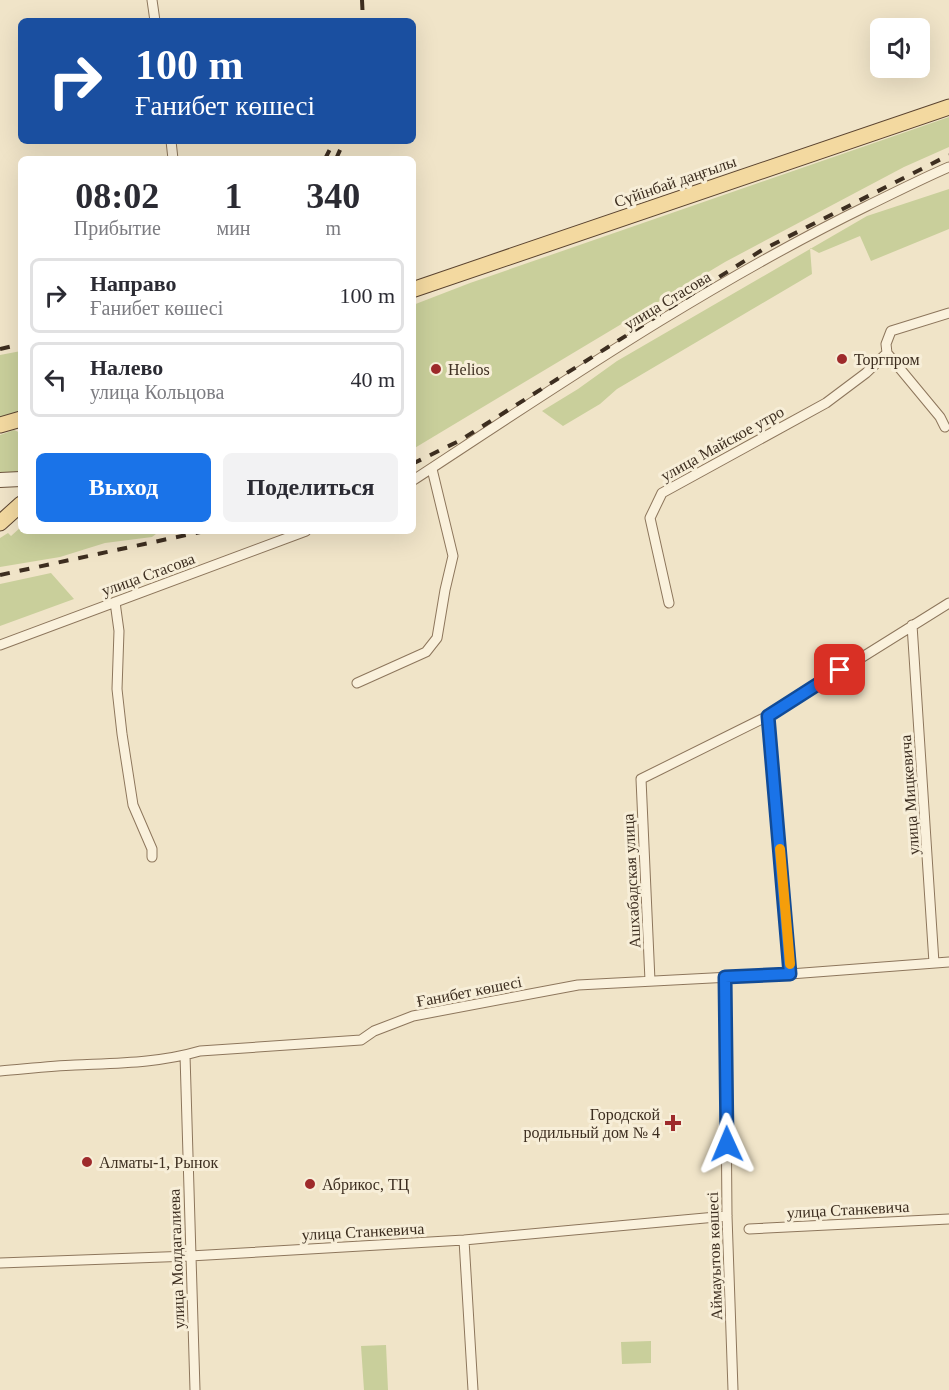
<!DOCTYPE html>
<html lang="ru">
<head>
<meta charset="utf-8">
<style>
  :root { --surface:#fff; --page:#f2f2f3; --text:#2b2b33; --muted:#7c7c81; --line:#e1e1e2; --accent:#1a73e8 }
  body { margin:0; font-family:Georgia,serif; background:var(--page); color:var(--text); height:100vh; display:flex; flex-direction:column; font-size:22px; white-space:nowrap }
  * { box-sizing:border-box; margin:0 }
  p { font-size:20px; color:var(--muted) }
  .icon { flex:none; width:33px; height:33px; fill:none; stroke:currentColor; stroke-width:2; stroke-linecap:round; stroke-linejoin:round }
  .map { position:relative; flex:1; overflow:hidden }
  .panel { position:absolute; left:18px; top:156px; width:398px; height:378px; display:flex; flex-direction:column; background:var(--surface); border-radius:9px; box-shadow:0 6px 24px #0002 }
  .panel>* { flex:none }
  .hud { position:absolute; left:18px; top:18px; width:398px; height:126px; border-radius:9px; box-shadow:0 6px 24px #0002; background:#1a4fa0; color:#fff; overflow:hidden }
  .buttons { position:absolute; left:870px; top:18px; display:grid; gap:12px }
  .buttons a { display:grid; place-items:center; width:60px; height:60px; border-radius:9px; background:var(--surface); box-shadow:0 6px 24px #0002; font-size:30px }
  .pin { position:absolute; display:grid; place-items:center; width:51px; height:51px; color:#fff; margin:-26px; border-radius:12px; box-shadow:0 3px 9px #0006 }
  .me { position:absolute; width:66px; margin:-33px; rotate:359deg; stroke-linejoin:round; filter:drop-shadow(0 0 4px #0008) }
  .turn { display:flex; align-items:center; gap:21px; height:126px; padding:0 18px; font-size:27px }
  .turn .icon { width:78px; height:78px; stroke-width:2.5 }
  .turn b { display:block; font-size:42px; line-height:51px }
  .eta { display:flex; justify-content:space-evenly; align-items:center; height:102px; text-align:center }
  .eta b { font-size:36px; font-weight:700; line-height:42px }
  .cta { display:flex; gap:12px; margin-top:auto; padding:12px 18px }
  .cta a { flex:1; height:69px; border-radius:9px; background:var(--accent); color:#fff; font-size:24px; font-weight:700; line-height:69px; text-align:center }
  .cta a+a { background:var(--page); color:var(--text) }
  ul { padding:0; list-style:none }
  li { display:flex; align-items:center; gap:18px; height:75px; margin:0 12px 9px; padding:0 6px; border:3px solid var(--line); border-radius:9px }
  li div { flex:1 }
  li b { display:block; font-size:22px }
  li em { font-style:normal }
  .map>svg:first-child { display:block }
  .green { fill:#c9cf9b }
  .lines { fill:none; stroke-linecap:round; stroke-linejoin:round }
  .minor-casing { stroke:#8d765c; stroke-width:11 }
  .secondary-casing { stroke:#6f573f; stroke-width:16 }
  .primary-casing { stroke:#5b4430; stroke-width:17 }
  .minor { stroke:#faf1dc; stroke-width:9 }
  .secondary { stroke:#faf1dc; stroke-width:14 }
  .primary { stroke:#f3d9a0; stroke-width:15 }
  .rail { stroke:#3d2e20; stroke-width:4; stroke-dasharray:10 10; stroke-linecap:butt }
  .route-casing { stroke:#114b97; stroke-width:15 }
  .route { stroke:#1a73e8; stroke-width:10 }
  .slow { stroke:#f59e0b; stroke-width:10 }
  .poi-dot { fill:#9e2a2b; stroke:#f7eed8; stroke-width:2 }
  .labels { text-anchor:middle; stroke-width:6; stroke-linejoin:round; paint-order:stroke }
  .street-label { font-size:16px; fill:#3d2e20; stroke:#f7eed8 }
  .poi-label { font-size:16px; fill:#3d2e20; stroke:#f7eed8; text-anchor:start }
</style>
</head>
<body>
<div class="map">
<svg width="949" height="1390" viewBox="0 0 949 1390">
  <rect width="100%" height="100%" fill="#f0e4c8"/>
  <path class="green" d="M949 117V147L904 167 725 262 413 449V305L470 283Z
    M949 189V229L871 261 860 236 819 253 810 248 812 274 617 389 600 404 563 426 542 411 578 389 617 361 867 216Z
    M21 351V411L0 419V355Z
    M14 430 21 433V474L0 476V435Z
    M21 527V531H160L152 537 105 543 60 557 0 567V538L8 533 11 536Z
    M51 573 74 599 0 626V584Z
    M651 1341V1363L622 1364 621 1342Z
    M386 1345 388 1390H364L361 1346Z"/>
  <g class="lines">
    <defs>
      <path id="minor" d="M152 0 155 21
        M171 141 173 159
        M945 427 940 417 887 353 886 344 891 331 949 313
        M412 481C560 384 707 284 867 206 894 193 921 179 949 167
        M115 602 119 631 117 689 122 734 133 805 152 849V857
        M669 603 650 518 662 493 826 403 866 373 887 353
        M912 625 934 963
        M0 645 306 531
        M357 683 426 652 437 638 445 590 453 556 432 469
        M768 716 790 974
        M725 977 727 1216 733 1390
        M650 981 641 779 768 716 949 603
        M185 1055 195 1390
        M0 1071C25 1069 50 1066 75 1065 117 1063 159 1063 200 1051L361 1040 374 1031 413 1016 578 985 790 974 949 962
        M749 1229 949 1219
        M464 1240 473 1390
        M0 1263 190 1256 464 1240 727 1216"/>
      <path id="secondary" d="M0 480 21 479"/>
      <path id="primary" d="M412 290 949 107
        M0 425 21 419
        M0 523 21 504"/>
    </defs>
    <use href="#minor" class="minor-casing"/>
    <use href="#secondary" class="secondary-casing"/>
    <use href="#primary" class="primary-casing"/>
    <use href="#minor" class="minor"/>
    <use href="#secondary" class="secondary"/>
    <use href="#primary" class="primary"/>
    <path class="rail" d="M362 0 363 21
      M325 159 334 141
      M336 159 344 141
      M0 349 21 344
      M412 464 459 441 762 250 949 155
      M0 575 205 531"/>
  </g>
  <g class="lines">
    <defs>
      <path id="route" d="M727 1144 725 977 790 974 768 716 840 670"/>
    </defs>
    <use href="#route" class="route-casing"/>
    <use href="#route" class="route"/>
    <path class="slow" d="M780 849 790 964"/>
  </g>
  <g class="poi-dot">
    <circle cx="842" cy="359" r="6"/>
    <circle cx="436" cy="369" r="6"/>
    <path d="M670 1114h6v6h6v6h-6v6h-6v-6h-6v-6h6z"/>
    <circle cx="87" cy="1162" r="6"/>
    <circle cx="310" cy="1184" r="6"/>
  </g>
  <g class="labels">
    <g class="street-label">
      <text transform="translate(675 181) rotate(-19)" y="6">Сүйінбай даңғылы</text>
      <text transform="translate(667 300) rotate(-31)" y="6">улица Стасова</text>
      <text transform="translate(722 443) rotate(-29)" y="6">улица Майское утро</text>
      <text transform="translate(148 574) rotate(-20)" y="6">улица Стасова</text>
      <text transform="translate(909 795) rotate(-94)" y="6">улица Мицкевича</text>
      <text transform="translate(631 881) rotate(-93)" y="6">Ашхабадская улица</text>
      <text transform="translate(469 991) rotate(-11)" y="6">Ғанибет көшесі</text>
      <text transform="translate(848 1209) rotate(-3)" y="6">улица Станкевича</text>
      <text transform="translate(363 1231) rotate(-3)" y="6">улица Станкевича</text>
      <text transform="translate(714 1256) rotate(-92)" y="6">Аймауытов көшесі</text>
      <text transform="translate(176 1259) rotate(-92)" y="6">улица Молдагалиева</text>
    </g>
    <g class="poi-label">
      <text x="854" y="365">Торгпром</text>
      <text x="448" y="375">Helios</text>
      <text x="660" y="1120" text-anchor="end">Городской<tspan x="660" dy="18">родильный дом № 4</tspan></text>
      <text x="99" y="1168">Алматы-1, Рынок</text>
      <text x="322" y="1190">Абрикос, ТЦ</text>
    </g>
  </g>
</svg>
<div class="buttons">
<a><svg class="icon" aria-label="sound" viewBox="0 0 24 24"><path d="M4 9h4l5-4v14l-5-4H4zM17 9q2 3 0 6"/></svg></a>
</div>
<div class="pin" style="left:840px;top:670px;background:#d93025"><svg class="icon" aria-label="arrive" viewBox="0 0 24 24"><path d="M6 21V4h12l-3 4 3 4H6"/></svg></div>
<svg class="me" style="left:727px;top:1144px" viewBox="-20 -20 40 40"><path d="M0-17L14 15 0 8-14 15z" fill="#1a73e8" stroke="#fff" stroke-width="4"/></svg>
<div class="hud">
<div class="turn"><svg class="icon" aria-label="right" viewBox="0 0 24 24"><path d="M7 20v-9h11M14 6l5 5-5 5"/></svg><div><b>100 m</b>Ғанибет көшесі</div></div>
</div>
<section class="panel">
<div class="eta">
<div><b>08:02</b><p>Прибытие</p></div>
<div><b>1</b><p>мин</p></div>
<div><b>340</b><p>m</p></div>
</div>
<ul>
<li><svg class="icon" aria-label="right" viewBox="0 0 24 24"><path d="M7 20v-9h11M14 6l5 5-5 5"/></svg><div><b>Направо</b><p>Ғанибет көшесі</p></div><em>100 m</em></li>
<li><svg class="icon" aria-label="left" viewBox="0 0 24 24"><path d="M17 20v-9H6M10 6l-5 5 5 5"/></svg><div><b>Налево</b><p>улица Кольцова</p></div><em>40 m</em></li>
</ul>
<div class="cta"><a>Выход</a><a>Поделиться</a></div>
</section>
</div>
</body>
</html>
